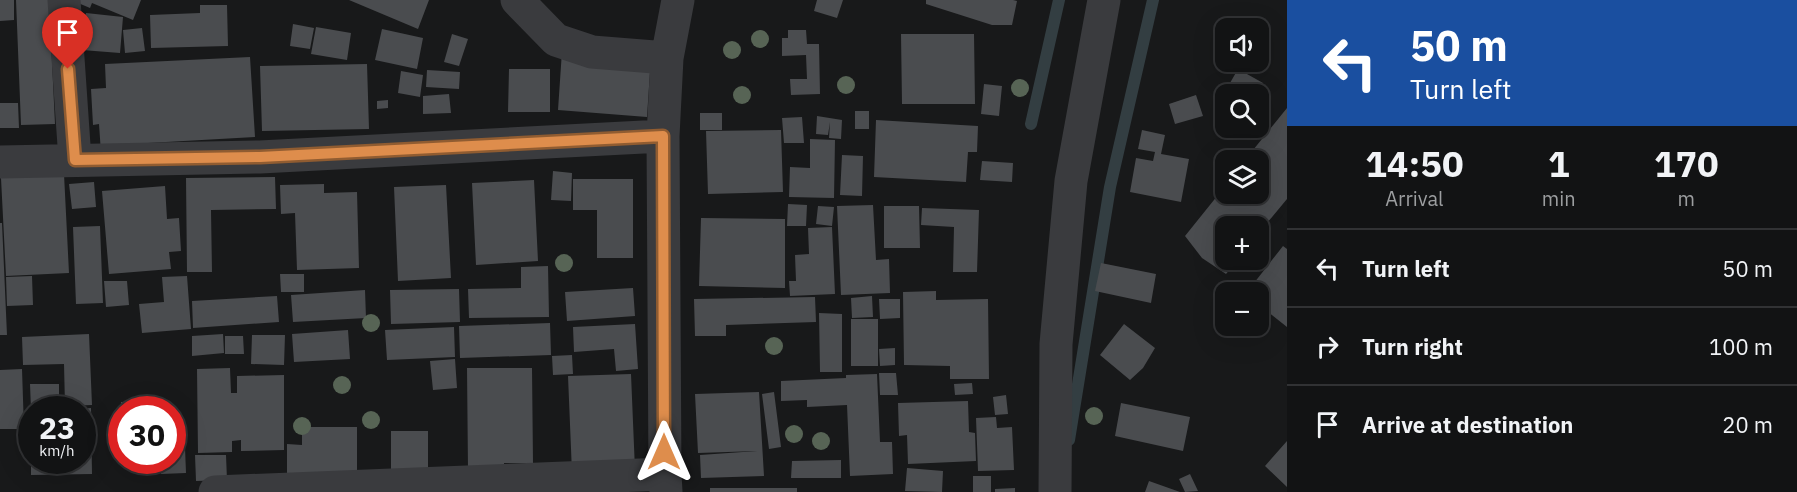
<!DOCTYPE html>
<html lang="en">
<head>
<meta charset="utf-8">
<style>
  :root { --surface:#121314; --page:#1b1c1d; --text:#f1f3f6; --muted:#9c9ea0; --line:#313234 }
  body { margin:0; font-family:"IBM Plex Sans",sans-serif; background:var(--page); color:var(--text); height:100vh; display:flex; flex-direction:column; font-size:22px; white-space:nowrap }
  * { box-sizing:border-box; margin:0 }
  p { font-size:20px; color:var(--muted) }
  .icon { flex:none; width:33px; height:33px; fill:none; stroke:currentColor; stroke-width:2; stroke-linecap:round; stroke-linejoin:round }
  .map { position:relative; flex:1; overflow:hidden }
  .sheet { display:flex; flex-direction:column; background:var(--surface); width:510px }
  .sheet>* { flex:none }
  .hud { background:#1a4fa0; color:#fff; overflow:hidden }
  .buttons { position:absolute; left:1215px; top:18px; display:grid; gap:12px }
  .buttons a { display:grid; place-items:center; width:54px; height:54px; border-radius:12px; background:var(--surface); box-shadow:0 6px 24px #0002,0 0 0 2px var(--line); font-size:30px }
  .speed { position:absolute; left:18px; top:396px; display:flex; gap:12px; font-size:30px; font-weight:700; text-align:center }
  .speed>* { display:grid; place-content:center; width:78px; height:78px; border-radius:50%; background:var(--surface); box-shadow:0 6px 24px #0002,0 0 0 2px var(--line); line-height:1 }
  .speed small { font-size:15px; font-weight:400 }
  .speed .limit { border:9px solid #d22; background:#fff; color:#111 }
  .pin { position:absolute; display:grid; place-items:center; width:51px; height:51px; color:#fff; margin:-62px -26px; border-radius:50% 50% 50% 0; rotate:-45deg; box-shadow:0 0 6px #0007 }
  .pin .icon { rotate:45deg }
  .me { position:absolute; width:66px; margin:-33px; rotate:0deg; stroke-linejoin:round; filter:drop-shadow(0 0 4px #0008) }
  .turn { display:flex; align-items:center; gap:21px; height:126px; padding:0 24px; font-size:27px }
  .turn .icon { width:78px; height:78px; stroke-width:2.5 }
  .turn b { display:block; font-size:42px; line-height:51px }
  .eta { display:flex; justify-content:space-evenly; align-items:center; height:102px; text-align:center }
  .eta b { font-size:36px; font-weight:700; line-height:42px }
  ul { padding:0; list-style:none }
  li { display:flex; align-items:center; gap:18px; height:78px; padding:0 24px; border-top:2px solid var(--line) }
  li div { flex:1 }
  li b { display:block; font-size:22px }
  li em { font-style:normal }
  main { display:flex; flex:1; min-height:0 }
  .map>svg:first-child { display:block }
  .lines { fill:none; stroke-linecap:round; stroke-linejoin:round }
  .stream { stroke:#333e42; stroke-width:12 }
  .building { fill:#4a4c4f }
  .minor { stroke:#3a3b3e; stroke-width:33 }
  .tree { fill:#576455 }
  .route-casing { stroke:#905c31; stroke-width:15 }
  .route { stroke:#de8d4c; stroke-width:10 }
</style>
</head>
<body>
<main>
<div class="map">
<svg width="1287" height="492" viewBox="0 0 1287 492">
  <rect width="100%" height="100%" fill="#18191a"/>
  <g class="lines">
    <path class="stream" d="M1031 124 1059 0
      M1069 440 1110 187 1153 0"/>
  </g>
  <path class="building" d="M0 0H14V20L0 21Z
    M16 0H49L55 124 21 125Z
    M71 0H141L133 20 92 3 90 8Z
    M349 0H429L418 29Z
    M817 0H843L837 18 814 11Z
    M926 0H1013L1017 1 1012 25H992L926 4Z
    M200 5H227L228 46 151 48 150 15 200 13Z
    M86 13 123 17 120 53 82 50Z
    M293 24 314 28 310 49 290 46Z
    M316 27 351 33 347 60 311 54Z
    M142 28 145 51 125 53 123 30Z
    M382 29 423 38 417 69 375 60Z
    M788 30H806L807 44H819L820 94 791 95 790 79H807L806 55 782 56V38H788Z
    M452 34 468 39 459 66 444 62Z
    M901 34H974L975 104H902Z
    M562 51 651 57 647 117 558 110Z
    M250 57 255 137 113 145 101 153 99 124 93 125 91 89 106 88 105 64Z
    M367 64 369 129 262 131 260 66Z
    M509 69H550V112H508Z
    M1238 69 1263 83 1257 94H1234L1226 90Z
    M427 70 460 72 459 89 426 87Z
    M401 71 423 75 420 97 398 93Z
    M984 84 1002 86 999 116 981 114Z
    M449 94 451 113 423 114V96Z
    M1196 95 1203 116 1175 124 1169 104Z
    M388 100V108L377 109V101Z
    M0 103H18L19 128H0Z
    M1287 108V199L1258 234V226H1226V260H1238L1226 274 1202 258 1185 236 1226 185V194H1258V160H1245Z
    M855 111H869V129H855Z
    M700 113H722V130H700Z
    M817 116 842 120 841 139 829 138 830 122 828 135 816 134Z
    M802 117 804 143H784L782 118Z
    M876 120 978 126 977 152H968L966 182 874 177Z
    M781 130 783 192 708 194 706 131Z
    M1142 130 1165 135 1161 154 1189 159 1181 202 1130 192 1136 158 1153 161 1155 152 1138 149Z
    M810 139 835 140 834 198 789 197 790 167 810 168Z
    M842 155 863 156 862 196 840 195Z
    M982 161 1013 163 1012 182 980 180Z
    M553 171 572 173 571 201 551 200Z
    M64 174 69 273 6 276 1 178Z
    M275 177 276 209 211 210 212 272H187L186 178Z
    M573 179H633V258H597V210H573Z
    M534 180 538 261 476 265 472 183Z
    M94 182 96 207 72 209 69 184Z
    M324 184V193L357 192 359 268 297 270 295 213 281 214 280 185Z
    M446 185 451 278 398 281 394 187Z
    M165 186 167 219 179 218 181 251 169 252 171 269 109 274 102 191Z
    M788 204 807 205 806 226H787Z
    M873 205 876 260 889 259 890 293 841 295 837 206Z
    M818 206 834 207 832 226 816 224Z
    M884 206H919L920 248H884Z
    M922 208 979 210 977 272H953L954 227 921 225Z
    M701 218 785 219V288L699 286Z
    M0 223H2L7 335H0Z
    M100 226 103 303 76 304 73 227Z
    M832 227 835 294 790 296 789 281H796L795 255 809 254 808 228Z
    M1283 246 1287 249V327L1258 304V292H1247Z
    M1101 263 1156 274 1151 303 1095 291Z
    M548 266 549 317 469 318 468 289 521 288V267Z
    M280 274H304V292H281Z
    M32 276 33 305 7 306 6 277Z
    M187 276 191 329 142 333 139 304 164 302 162 277Z
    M104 281H127L129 305 106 307Z
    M633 288 635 316 567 321 565 292Z
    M459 289 460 322 391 324 390 290Z
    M365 290 366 318 293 322 291 295Z
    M936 291V300L988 299 989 379H950V366L904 365 903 292Z
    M277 296 279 322 193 328 192 301Z
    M872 296 873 317 852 318 851 298Z
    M815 297 816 322 726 325V336H695L694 299Z
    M879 299H900V318L880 319Z
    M819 313 842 314V372H820Z
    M851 319H878V366H851Z
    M550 323 551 355 460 358 459 326Z
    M635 324 638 369 616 371 614 349 574 352 573 327Z
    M1124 324 1155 348 1143 368 1130 380 1100 355Z
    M454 327 455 357 387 360 385 330Z
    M348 330 350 359 294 362 292 334Z
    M89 334 92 405 65 406 64 364 23 365 22 337Z
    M223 334 224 353 192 356V336Z
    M252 335H285L284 365 251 364Z
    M225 336H243L244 354H225Z
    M895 348V365L880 366 879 349Z
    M572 355 573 374 553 375 552 356Z
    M455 359 457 388 433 390 430 361Z
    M230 368 231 393H237V376L284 375V450L241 451V440L232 441V452L198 453 197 369Z
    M467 368H532L533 463H504V471H468Z
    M22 369 24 429H0V370Z
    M879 373H896L898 395H880Z
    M631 374 635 470 572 473 568 376Z
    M877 374 880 442H892L893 474 850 476 847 405 807 407V400L781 401V381L846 378V375Z
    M972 383 973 394 955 395 954 384Z
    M30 384H59V410H31Z
    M759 392 764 476 701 478 700 455 757 451 698 453 695 394Z
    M774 392 781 447 769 449 762 394Z
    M1006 395 1008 414 995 415 993 397Z
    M146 401 147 410H121V402Z
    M968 401 969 432 975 433 976 461 908 464 907 435 899 436 898 403Z
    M1121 403 1190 417 1183 451 1115 436Z
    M91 408 92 474 31 475V460H82V409Z
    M996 417 997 428 1012 427 1014 470 978 471 976 418Z
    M184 422 186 473 161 474 160 460H172V423Z
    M302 427H357V474L287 473V444L302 445Z
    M391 431H428V472H391Z
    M1287 441V487L1265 466Z
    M195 455H226L227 480 196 481Z
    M841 460V478H791L792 461Z
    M907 468 943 471 942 492 905 491Z
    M1190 474 1198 491 1185 492 1179 479Z
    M973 476H991V492H973Z
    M1149 481 1180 492H1145Z
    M710 488H797V492H710Z
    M1015 488V492H995V489Z"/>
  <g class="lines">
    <path class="minor" d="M64 0 75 160
      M517 0 556 40 592 52 667 58
      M0 162 260 157 663 136
      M215 492 665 474
      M666 492 665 474 663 136 667 58 678 0
      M1055 492 1056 344 1071 181 1104 0"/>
  </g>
  <g class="tree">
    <circle cx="760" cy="39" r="9"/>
    <circle cx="732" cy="50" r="9"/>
    <circle cx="846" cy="85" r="9"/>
    <circle cx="1020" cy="88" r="9"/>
    <circle cx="742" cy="95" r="9"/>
    <circle cx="564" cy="263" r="9"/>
    <circle cx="371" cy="323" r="9"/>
    <circle cx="774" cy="346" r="9"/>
    <circle cx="342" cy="385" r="9"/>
    <circle cx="1094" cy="416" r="9"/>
    <circle cx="371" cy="420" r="9"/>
    <circle cx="302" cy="426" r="9"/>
    <circle cx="794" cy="434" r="9"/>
    <circle cx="821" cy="441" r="9"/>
  </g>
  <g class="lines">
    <defs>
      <path id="route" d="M68 69 75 160 260 157 663 136 664 452"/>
    </defs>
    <use href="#route" class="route-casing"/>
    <use href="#route" class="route"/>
  </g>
</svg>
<div class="buttons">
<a><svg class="icon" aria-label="sound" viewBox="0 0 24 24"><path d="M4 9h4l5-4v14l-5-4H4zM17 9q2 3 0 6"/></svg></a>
<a><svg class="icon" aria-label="search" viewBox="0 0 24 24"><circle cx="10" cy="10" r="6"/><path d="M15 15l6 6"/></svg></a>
<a><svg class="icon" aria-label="layers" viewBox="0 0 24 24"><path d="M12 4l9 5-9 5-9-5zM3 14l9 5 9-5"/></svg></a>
<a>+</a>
<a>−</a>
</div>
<div class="speed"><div>23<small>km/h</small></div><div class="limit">30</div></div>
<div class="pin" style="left:68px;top:69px;background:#d93025"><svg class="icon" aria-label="arrive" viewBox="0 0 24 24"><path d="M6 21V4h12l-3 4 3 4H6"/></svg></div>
<svg class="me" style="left:664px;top:452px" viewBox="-20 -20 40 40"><path d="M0-17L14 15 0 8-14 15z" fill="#de8d4c" stroke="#fff" stroke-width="4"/></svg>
</div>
<section class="sheet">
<div class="hud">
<div class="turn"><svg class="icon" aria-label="left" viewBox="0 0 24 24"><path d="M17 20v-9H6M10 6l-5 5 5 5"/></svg><div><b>50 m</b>Turn left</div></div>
</div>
<div class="eta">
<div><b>14:50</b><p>Arrival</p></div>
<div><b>1</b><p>min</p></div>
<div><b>170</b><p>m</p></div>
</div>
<ul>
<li><svg class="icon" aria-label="left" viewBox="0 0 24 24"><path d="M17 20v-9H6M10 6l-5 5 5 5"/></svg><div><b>Turn left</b></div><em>50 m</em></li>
<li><svg class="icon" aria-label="right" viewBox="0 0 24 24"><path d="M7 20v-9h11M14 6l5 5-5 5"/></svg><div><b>Turn right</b></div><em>100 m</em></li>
<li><svg class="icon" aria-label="arrive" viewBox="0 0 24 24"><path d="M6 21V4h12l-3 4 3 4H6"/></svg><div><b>Arrive at destination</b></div><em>20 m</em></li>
</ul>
</section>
</main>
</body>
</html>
